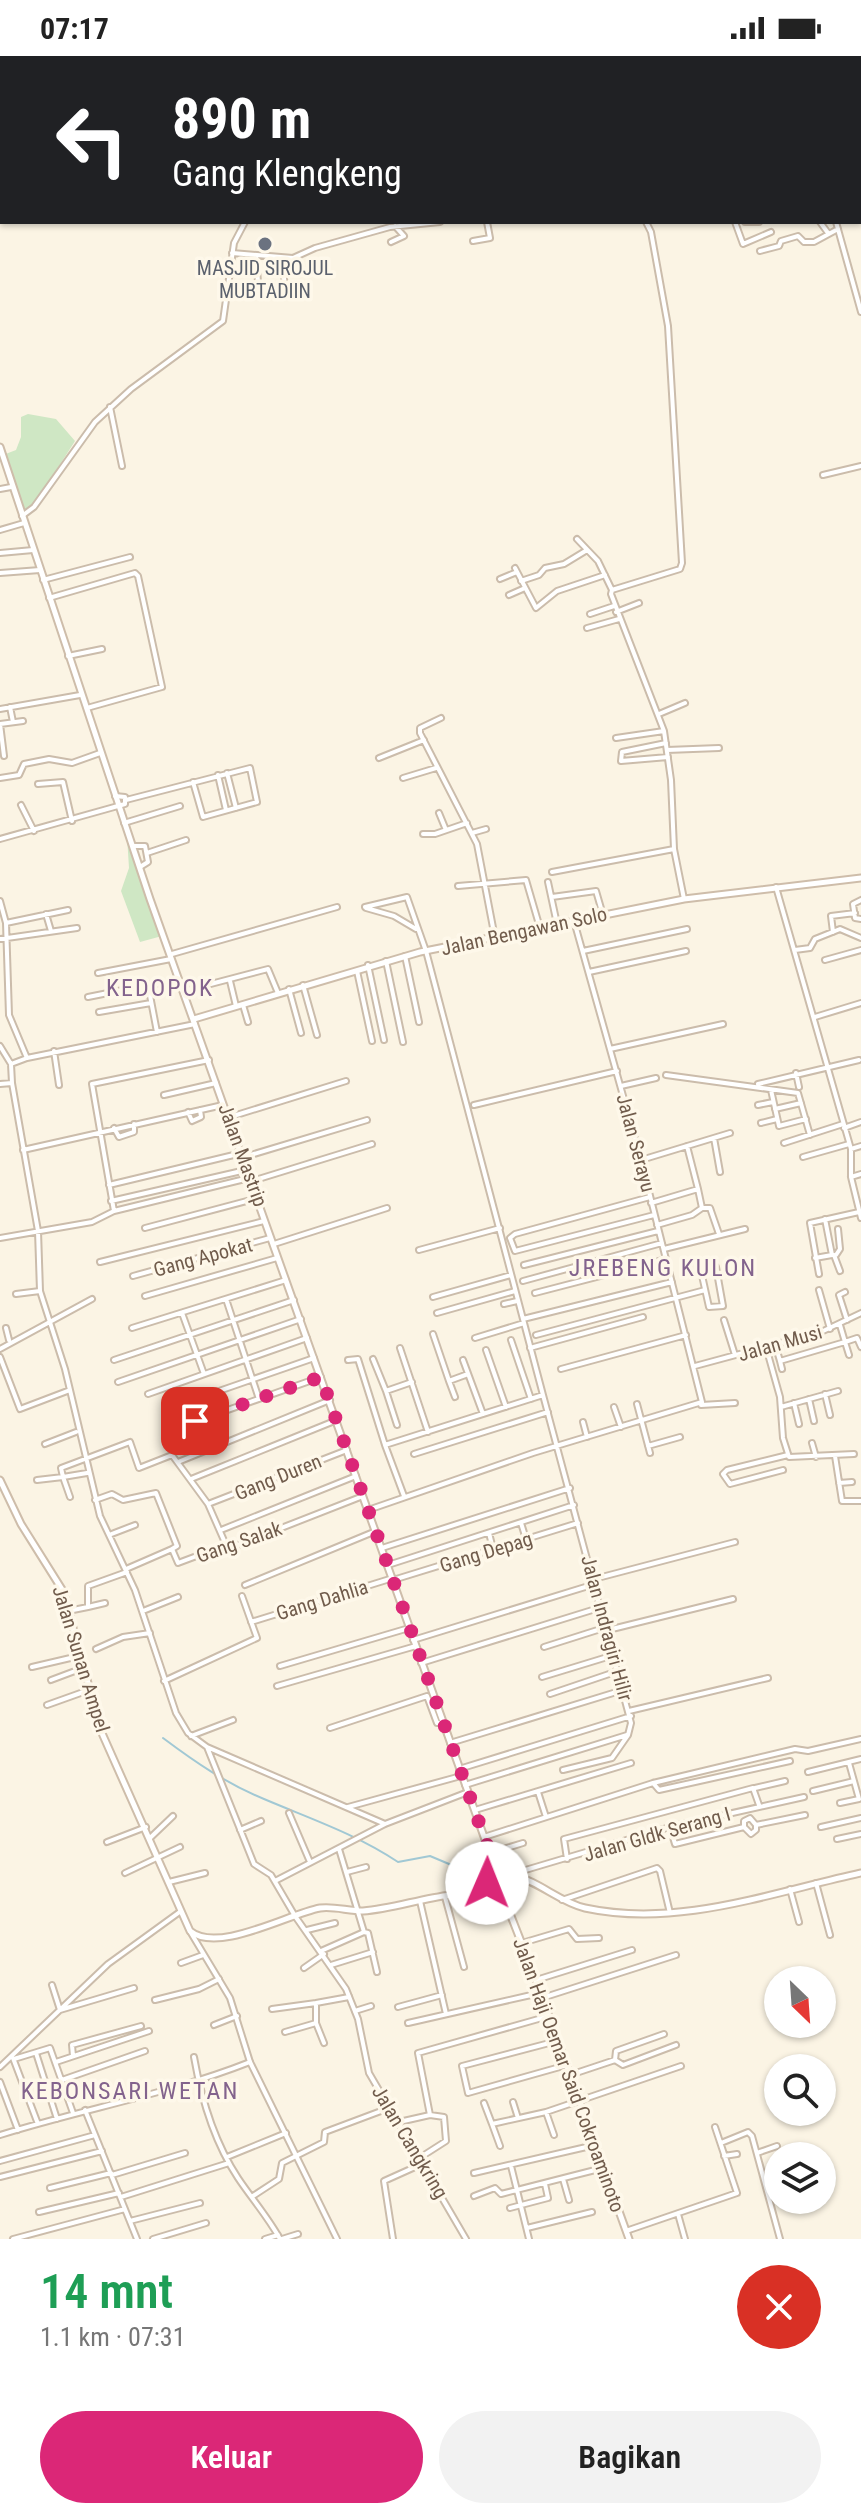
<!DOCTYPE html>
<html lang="id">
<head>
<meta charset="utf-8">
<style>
  :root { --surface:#fff; --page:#f2f2f2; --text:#222; --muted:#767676; --accent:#db2777 }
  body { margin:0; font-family:"Roboto Condensed",sans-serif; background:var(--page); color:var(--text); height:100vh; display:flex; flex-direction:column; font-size:30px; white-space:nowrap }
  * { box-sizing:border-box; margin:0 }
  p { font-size:26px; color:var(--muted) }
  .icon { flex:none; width:44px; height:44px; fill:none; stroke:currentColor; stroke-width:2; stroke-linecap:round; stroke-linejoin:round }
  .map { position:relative; height:2183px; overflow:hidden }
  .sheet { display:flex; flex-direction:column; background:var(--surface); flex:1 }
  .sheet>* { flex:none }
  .guide { position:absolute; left:0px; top:0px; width:862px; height:168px; box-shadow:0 2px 6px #0004; background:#202124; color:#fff; overflow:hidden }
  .needle { width:52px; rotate:155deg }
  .fabs { position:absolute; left:764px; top:1910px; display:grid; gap:16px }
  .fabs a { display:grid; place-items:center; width:72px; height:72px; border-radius:50%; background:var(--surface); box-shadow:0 2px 6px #0004; font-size:40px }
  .pin { position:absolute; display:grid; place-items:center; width:68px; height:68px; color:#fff; margin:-34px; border-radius:16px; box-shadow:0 4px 12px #0006 }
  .me { position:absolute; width:88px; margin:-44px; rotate:1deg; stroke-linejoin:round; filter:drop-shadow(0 0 6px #0008) }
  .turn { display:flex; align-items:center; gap:28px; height:168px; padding:0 40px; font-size:36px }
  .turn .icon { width:104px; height:104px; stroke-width:2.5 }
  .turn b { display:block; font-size:56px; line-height:68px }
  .round { display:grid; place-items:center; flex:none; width:84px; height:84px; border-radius:42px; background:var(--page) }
  .head { display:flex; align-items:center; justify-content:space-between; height:136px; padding:0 40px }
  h1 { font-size:48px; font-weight:600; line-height:60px; color:#1e9e55 }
  .cta { display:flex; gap:16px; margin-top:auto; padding:16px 40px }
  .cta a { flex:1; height:92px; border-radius:48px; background:var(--accent); color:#fff; font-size:32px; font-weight:600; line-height:92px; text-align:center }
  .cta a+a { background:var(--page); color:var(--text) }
  .status { display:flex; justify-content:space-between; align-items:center; height:56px; padding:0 40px; background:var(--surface); direction:ltr }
  .status svg { height:22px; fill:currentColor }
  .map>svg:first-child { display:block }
  .green { fill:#cfe7c4 }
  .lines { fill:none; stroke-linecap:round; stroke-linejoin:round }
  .stream { stroke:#a1c8d4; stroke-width:2 }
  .minor-casing { stroke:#cbbcab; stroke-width:8 }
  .tertiary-casing { stroke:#cbbcab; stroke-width:8 }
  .secondary-casing { stroke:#cebdaa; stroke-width:9 }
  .minor { stroke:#fff; stroke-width:4 }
  .tertiary { stroke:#fff; stroke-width:4 }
  .secondary { stroke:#fff; stroke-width:5 }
  .route { stroke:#db2777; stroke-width:14; stroke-dasharray:0 25.2 }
  .worship-dot { fill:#6b7280; stroke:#fef8ea; stroke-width:3 }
  .labels { text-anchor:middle; stroke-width:7; stroke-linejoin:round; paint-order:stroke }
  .worship-label { font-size:20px; fill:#5b616d; stroke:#fef8ea }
  .street-label { font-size:20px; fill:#715c4c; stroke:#fef8ea }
  .quarter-label { font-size:24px; letter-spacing:2px; fill:#83638d; stroke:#fef8ea }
</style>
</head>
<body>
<div class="status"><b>07:17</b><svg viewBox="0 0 49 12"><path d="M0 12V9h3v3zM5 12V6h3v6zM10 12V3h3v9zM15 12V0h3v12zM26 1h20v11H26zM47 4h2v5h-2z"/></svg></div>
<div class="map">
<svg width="861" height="2183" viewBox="0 0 861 2183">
  <rect width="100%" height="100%" fill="#fbf4e4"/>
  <path class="green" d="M28 358 56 363 75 385 36 446 25 454 3 399 16 394 21 381V361Z
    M127 780 162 880 140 886 121 835 129 812Z"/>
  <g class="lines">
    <path class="stream" d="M163 1682C195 1706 227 1728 264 1743 311 1763 356 1778 398 1806L430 1800 480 1821"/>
    <defs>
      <path id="minor" d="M62 0 63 2
        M220 0V2
        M459 0V2
        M791 0V2
        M21 2 39 0
        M357 2V0
        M686 2H688
        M708 2H720
        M0 3H2
        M0 49H2
        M860 69H861
        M0 92H2
        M860 142H861
        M646 166 651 176 668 270 682 507 680 513 612 534 611 538 664 675 671 724 674 793 684 843
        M735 166 743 188 771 176
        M745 166H759
        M820 166 828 177
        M836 166 861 256
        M473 185 490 182 487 166
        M391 186 404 180 395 170
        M760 195 779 190 781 185 798 180 804 186H814L838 173
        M232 197 293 202 315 192 390 171 440 166
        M256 200 259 239
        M281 202 286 236
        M110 351 122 410
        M823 419 861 410
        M0 433 11 431
        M22 460 34 451 95 366 131 333 223 265 234 187 245 166
        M0 474 24 467
        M577 483 598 505 612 534
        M0 497 33 494
        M515 512 536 552 557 535 605 519
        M0 517 40 514
        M500 523 517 516
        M43 524 130 501
        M521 525 539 519 545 512 564 508 587 494
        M509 539 525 532
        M49 542 135 517 138 520 162 631 87 652
        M616 556 639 547
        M590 558 614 550
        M587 572 619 563
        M68 600 102 593
        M10 651 13 666
        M0 653 80 639
        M659 658 685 647
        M441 662 420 672V677L477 788 495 882
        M0 668 4 700
        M0 668 23 665
        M616 682 664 675
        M666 687 622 696 621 705 668 701
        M667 694 719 692
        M379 702 424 684
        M227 717 236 752
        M218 719 226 754
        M0 722 19 719 24 708 49 703 72 707 100 697
        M403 722 436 712
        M38 728 63 726 72 765
        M126 744 250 712 257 746 203 761 193 726
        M21 749 34 775
        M439 757 446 774
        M124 767 180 750
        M472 777 486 773
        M423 778H435L467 767
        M0 783 125 748V741L115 740
        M133 790H145L148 806 140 811
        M147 797 186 784
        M552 816 674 793
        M548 826 557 868
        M458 830 526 824 540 872
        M776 831 851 1093V1121L861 1162
        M552 841 596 835 603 859
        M861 844 853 848 855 862 861 863
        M0 845 6 867 9 959 27 1002
        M365 851 407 841 426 895 543 1339
        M366 852 394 860 416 873
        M46 858 51 875
        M6 867 68 854
        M833 876 831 860 855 857
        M0 883 77 872
        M795 894 810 892 815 883 840 873 861 882
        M583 895 687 873
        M172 898 337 851
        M405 900 419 966
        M825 904 861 894
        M386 905 403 986
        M368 909 384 984
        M357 915 372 985
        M589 916 686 895
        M98 917 171 903
        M230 925 236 950
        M303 929 317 979
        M289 933 301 977
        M184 935 268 913 278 937
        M88 941 148 929
        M243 949 248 966
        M99 956 151 947
        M815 961 861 947
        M195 968 27 1002 11 1008 12 1027 38 1175 40 1235 65 1313 100 1460 135 1534 176 1657 188 1677 207 1691 254 1808 271 1819 295 1860
        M157 976 148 929 157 928
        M0 990 11 1008
        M610 993 723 968
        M54 995 59 1029
        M796 1017 799 1031
        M666 1019 798 1037 810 1079
        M0 1028 12 1027
        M758 1028 859 1004
        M621 1030 656 1022
        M771 1034 779 1070 806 1063
        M164 1039 216 1027
        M474 1049 617 1015
        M758 1049 773 1046
        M775 1053 801 1047
        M188 1056 192 1065 201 1061 200 1054
        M230 1061 346 1025
        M761 1067 777 1063
        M114 1072 119 1081 134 1076V1068
        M844 1072 861 1066
        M714 1082 720 1116
        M784 1087 843 1068
        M687 1090 698 1133
        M851 1093 861 1090
        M23 1094 223 1049
        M244 1101 367 1064
        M803 1101 849 1088
        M641 1104 730 1077
        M851 1121 861 1118
        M252 1125 372 1088
        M109 1129 242 1097
        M650 1141 515 1178 510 1182 515 1195 654 1159
        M111 1145 246 1114
        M651 1147 698 1133 702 1152 692 1159 657 1169
        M702 1152H710L719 1178
        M114 1155 92 1028 209 1004
        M145 1172 258 1142
        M0 1182 92 1166 114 1155 249 1122
        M274 1188 387 1152
        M664 1193 745 1173
        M419 1194 500 1172
        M834 1199 840 1215
        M836 1199 840 1193 838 1173
        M815 1202 832 1199 825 1163
        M100 1206 264 1165
        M524 1209 658 1175
        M701 1215 709 1251 723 1250 716 1211
        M819 1218 810 1167 859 1156
        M133 1220 270 1182
        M523 1225 662 1187
        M819 1234 830 1273
        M845 1236 839 1239 847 1264
        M535 1237 666 1203
        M16 1238 40 1235
        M145 1240 277 1202
        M433 1241 511 1219
        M226 1243 259 1343
        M504 1248 517 1245
        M182 1257 204 1318
        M437 1257 515 1235
        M523 1263 672 1226
        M724 1264 735 1299
        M6 1272 9 1284
        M132 1272 286 1224
        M433 1278 449 1325
        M536 1279 705 1234
        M475 1282 524 1267
        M511 1284 531 1343
        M775 1288 780 1305 845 1286 840 1269
        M766 1291 780 1341 783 1382 789 1401 854 1398
        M400 1292 428 1376
        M530 1292 643 1261
        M0 1293 92 1243
        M486 1294 506 1351
        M849 1299 845 1286 857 1282 861 1291
        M0 1301 20 1353 70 1334
        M373 1303 386 1335 412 1326
        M114 1304 294 1244
        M348 1304 358 1303 385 1389
        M463 1304 483 1358
        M780 1305 782 1313
        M695 1310 821 1276 861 1257
        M561 1313 686 1279
        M118 1326 301 1263
        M386 1335 397 1369
        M148 1338 307 1282
        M825 1338 830 1359
        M209 1339 216 1358
        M455 1341 449 1325 468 1318
        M809 1343 814 1365
        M794 1347 799 1368
        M637 1348 650 1397
        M701 1349 735 1347
        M614 1351 621 1371
        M781 1351 838 1335
        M170 1352 314 1302
        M583 1366 587 1381
        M174 1373 321 1321
        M812 1387 816 1401
        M45 1388 76 1376
        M648 1390 680 1381
        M414 1398 548 1356
        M835 1400 842 1445H861
        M178 1406 330 1344
        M783 1414 730 1428 723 1418 727 1414 788 1399
        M87 1417 63 1421 61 1412 130 1386 139 1412 172 1399 208 1448 226 1489
        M191 1423 337 1364
        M37 1424 63 1421 70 1441
        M839 1427 852 1426
        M404 1440 385 1389 543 1339 631 1667 628 1679 612 1702 563 1714
        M95 1444 112 1438 123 1444 156 1437 177 1490 172 1493
        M208 1448 347 1394
        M368 1454 533 1397 702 1346 641 1104 574 865
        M521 1467 526 1483
        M221 1474 356 1420
        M489 1477 493 1493
        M109 1479 135 1469
        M382 1492 570 1432
        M388 1509 574 1449
        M126 1513 172 1493 178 1507 226 1489 230 1492 363 1440
        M594 1523 735 1486
        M393 1524 578 1467
        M245 1529 376 1475
        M88 1551 105 1547
        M68 1555 88 1551V1530L127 1516
        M143 1555 178 1541
        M251 1566 393 1522
        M608 1574 733 1543
        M413 1584 595 1528
        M544 1591 607 1571
        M96 1593 123 1581 150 1577
        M421 1607 602 1551
        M280 1610 409 1572
        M32 1611 79 1600
        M542 1621 614 1599
        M51 1624 83 1612
        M164 1625 257 1582 242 1540
        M277 1630 416 1590
        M550 1638 618 1615
        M47 1649 89 1634
        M629 1655 768 1622
        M330 1672 427 1640 437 1667H443
        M191 1680 233 1664
        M450 1687 623 1634
        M207 1691 385 1768
        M849 1707 859 1743
        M459 1713 631 1660
        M808 1716 861 1703
        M653 1727 659 1734 790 1705
        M465 1729 627 1679
        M755 1732 785 1725
        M813 1735 854 1725
        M538 1736 546 1761
        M840 1747 859 1743
        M348 1751 461 1720
        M475 1754 631 1707
        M289 1757 310 1806
        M670 1771 675 1788 744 1771V1765L750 1762 756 1769
        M744 1771 751 1778 756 1774V1769L805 1759
        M821 1771 861 1762
        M240 1774 261 1765
        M484 1781 653 1727 795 1693 808 1695 861 1683
        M150 1782 173 1760
        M837 1783 861 1778
        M107 1786 146 1771
        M490 1797 523 1787
        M567 1803 564 1783 753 1732 759 1749
        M347 1816 366 1811
        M125 1817 180 1791
        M512 1818 670 1771 804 1741
        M275 1825 385 1768 468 1736
        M169 1826 205 1817
        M816 1827 830 1879
        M790 1833 799 1866
        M445 1841 464 1911
        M562 1844 657 1812 660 1815 670 1857
        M420 1845 446 1958
        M307 1874 335 1867
        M364 1876 368 1877 377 1916
        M522 1887 569 1873 577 1883 599 1882
        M321 1895 364 1876 339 1793
        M181 1907 203 1899
        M331 1909 373 1896
        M304 1912 324 1898
        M536 1924 632 1894
        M52 1929 60 1954 134 1932
        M542 1942 676 1899
        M155 1944 199 1933 219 1923
        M398 1951 442 1939
        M272 1953 316 1947
        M355 1955 371 1950
        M408 1967 540 1937
        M214 1969 237 1960
        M285 1976 316 1967
        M557 1985 462 2010 468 2037 567 2009
        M324 1987 316 1967V1947L349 1941
        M36 1997 57 2063
        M73 2000 72 1989 141 1970
        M194 2001C201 2041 215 2087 238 2122 252 2143 268 2161 280 2183
        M13 2002 38 2068
        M14 2003 50 1992 73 2057
        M615 2004 616 1995 664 1978
        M56 2006 149 1975
        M0 2011 108 1908 181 1855
        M570 2019 615 2004 623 2009 676 1989
        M62 2024 145 1995
        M0 2026 18 2074
        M513 2046 518 2062
        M484 2047 492 2068
        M85 2054 137 2183
        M546 2056 554 2079
        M430 2059 418 1997 549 1960
        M399 2066 430 2059 444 2061 446 2085 421 2101
        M0 2079C83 2053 169 2038 250 2006
        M721 2087 748 2076 752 2080 780 2183
        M500 2090 492 2068 546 2056 681 2010
        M757 2097 777 2090
        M724 2100 737 2098
        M227 2101 286 2077
        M0 2105 95 2079
        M511 2110 529 2183
        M474 2117 595 2089
        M112 2119 185 2097
        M0 2121 102 2095
        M563 2123 569 2144
        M50 2132 111 2117
        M253 2140 279 2123 282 2107 324 2086 325 2076 389 2052
        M474 2140 495 2132 501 2138 603 2112
        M121 2141 229 2107
        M510 2152 548 2142 545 2128
        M39 2156 119 2137
        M678 2158 685 2183
        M130 2165 200 2147
        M527 2172 592 2156
        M626 2175 737 2137 715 2071
        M13 2183 125 2153
        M153 2183 206 2167
        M265 2183 278 2179
        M282 2183 298 2178
        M393 2183 384 2125 424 2107"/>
      <path id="tertiary" d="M295 1860 346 1933 358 1963 369 2017 466 2183
        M191 1877 230 1942 250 2006 337 2183"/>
      <path id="secondary" d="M0 391 150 843 493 1806 490 1819
        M194 963 420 896 684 843 861 822
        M0 1424 21 1468 63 1535 101 1675 190 1875C218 1898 288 1858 320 1852 334 1850 348 1855 363 1855 404 1852 449 1831 491 1840
        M487 1830a15 15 0 1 1 30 0a15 15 0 1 1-30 0Z
        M514 1820C539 1825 559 1846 585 1852 678 1872 770 1837 861 1817
        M499 1845 509 1855 536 1924 629 2183"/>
    </defs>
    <use href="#minor" class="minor-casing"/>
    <use href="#tertiary" class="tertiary-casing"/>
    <use href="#secondary" class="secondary-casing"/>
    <use href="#minor" class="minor"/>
    <use href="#tertiary" class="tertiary"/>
    <use href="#secondary" class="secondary"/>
  </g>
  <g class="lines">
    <path class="route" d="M195 1365 321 1321 493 1806 487 1827"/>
  </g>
  <circle class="worship-dot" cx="265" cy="188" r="8"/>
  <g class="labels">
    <g class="worship-label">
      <text x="265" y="219">MASJID SIROJUL<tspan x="265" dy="23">MUBTADIIN</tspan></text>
    </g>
    <g class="street-label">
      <text transform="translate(524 875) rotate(-12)" y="7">Jalan Bengawan Solo</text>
      <text transform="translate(636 1087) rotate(75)" y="7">Jalan Serayu</text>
      <text transform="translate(243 1099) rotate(70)" y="7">Jalan Mastrip</text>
      <text transform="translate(203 1201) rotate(-15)" y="7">Gang Apokat</text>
      <text transform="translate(780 1287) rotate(-16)" y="7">Jalan Musi</text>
      <text transform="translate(278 1421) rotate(-22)" y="7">Gang Duren</text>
      <text transform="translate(239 1486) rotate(-19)" y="7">Gang Salak</text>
      <text transform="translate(486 1496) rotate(-17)" y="7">Gang Depag</text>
      <text transform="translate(322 1544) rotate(-17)" y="7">Gang Dahlia</text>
      <text transform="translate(607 1572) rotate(75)" y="7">Jalan Indragiri Hilir</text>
      <text transform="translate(81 1603) rotate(73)" y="7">Jalan Sunan Ampel</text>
      <text transform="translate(657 1778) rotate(-16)" y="7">Jalan Gldk Serang I</text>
      <text transform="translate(569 2019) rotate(70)" y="7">Jalan Haji Oemar Said Cokroaminoto</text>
      <text transform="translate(410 2086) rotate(59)" y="7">Jalan Cangkring</text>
    </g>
    <g class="quarter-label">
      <text x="160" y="940">KEDOPOK</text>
      <text x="663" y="1220">JREBENG KULON</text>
      <text x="130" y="2043">KEBONSARI WETAN</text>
    </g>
  </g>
</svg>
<div class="fabs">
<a><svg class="needle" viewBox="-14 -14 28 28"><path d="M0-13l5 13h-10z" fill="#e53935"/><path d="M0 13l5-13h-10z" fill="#767676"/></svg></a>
<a><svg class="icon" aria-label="search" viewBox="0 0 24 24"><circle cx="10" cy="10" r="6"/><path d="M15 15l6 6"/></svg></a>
<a><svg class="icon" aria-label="layers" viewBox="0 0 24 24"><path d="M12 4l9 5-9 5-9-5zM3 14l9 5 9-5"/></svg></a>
</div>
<div class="pin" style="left:195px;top:1365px;background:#d93025"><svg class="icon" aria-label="arrive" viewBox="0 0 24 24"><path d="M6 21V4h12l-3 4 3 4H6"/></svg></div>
<svg class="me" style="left:487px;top:1827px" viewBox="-20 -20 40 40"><circle r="19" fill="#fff"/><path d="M0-13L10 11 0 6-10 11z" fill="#db2777"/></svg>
<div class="guide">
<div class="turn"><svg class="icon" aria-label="left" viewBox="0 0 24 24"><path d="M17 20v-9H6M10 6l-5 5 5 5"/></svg><div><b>890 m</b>Gang Klengkeng</div></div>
</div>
</div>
<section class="sheet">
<div class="head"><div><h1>14 mnt</h1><p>1.1 km · 07:31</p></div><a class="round" style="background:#d93025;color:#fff"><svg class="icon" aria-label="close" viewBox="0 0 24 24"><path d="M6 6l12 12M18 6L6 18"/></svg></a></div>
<div class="cta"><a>Keluar</a><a>Bagikan</a></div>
</section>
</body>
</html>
